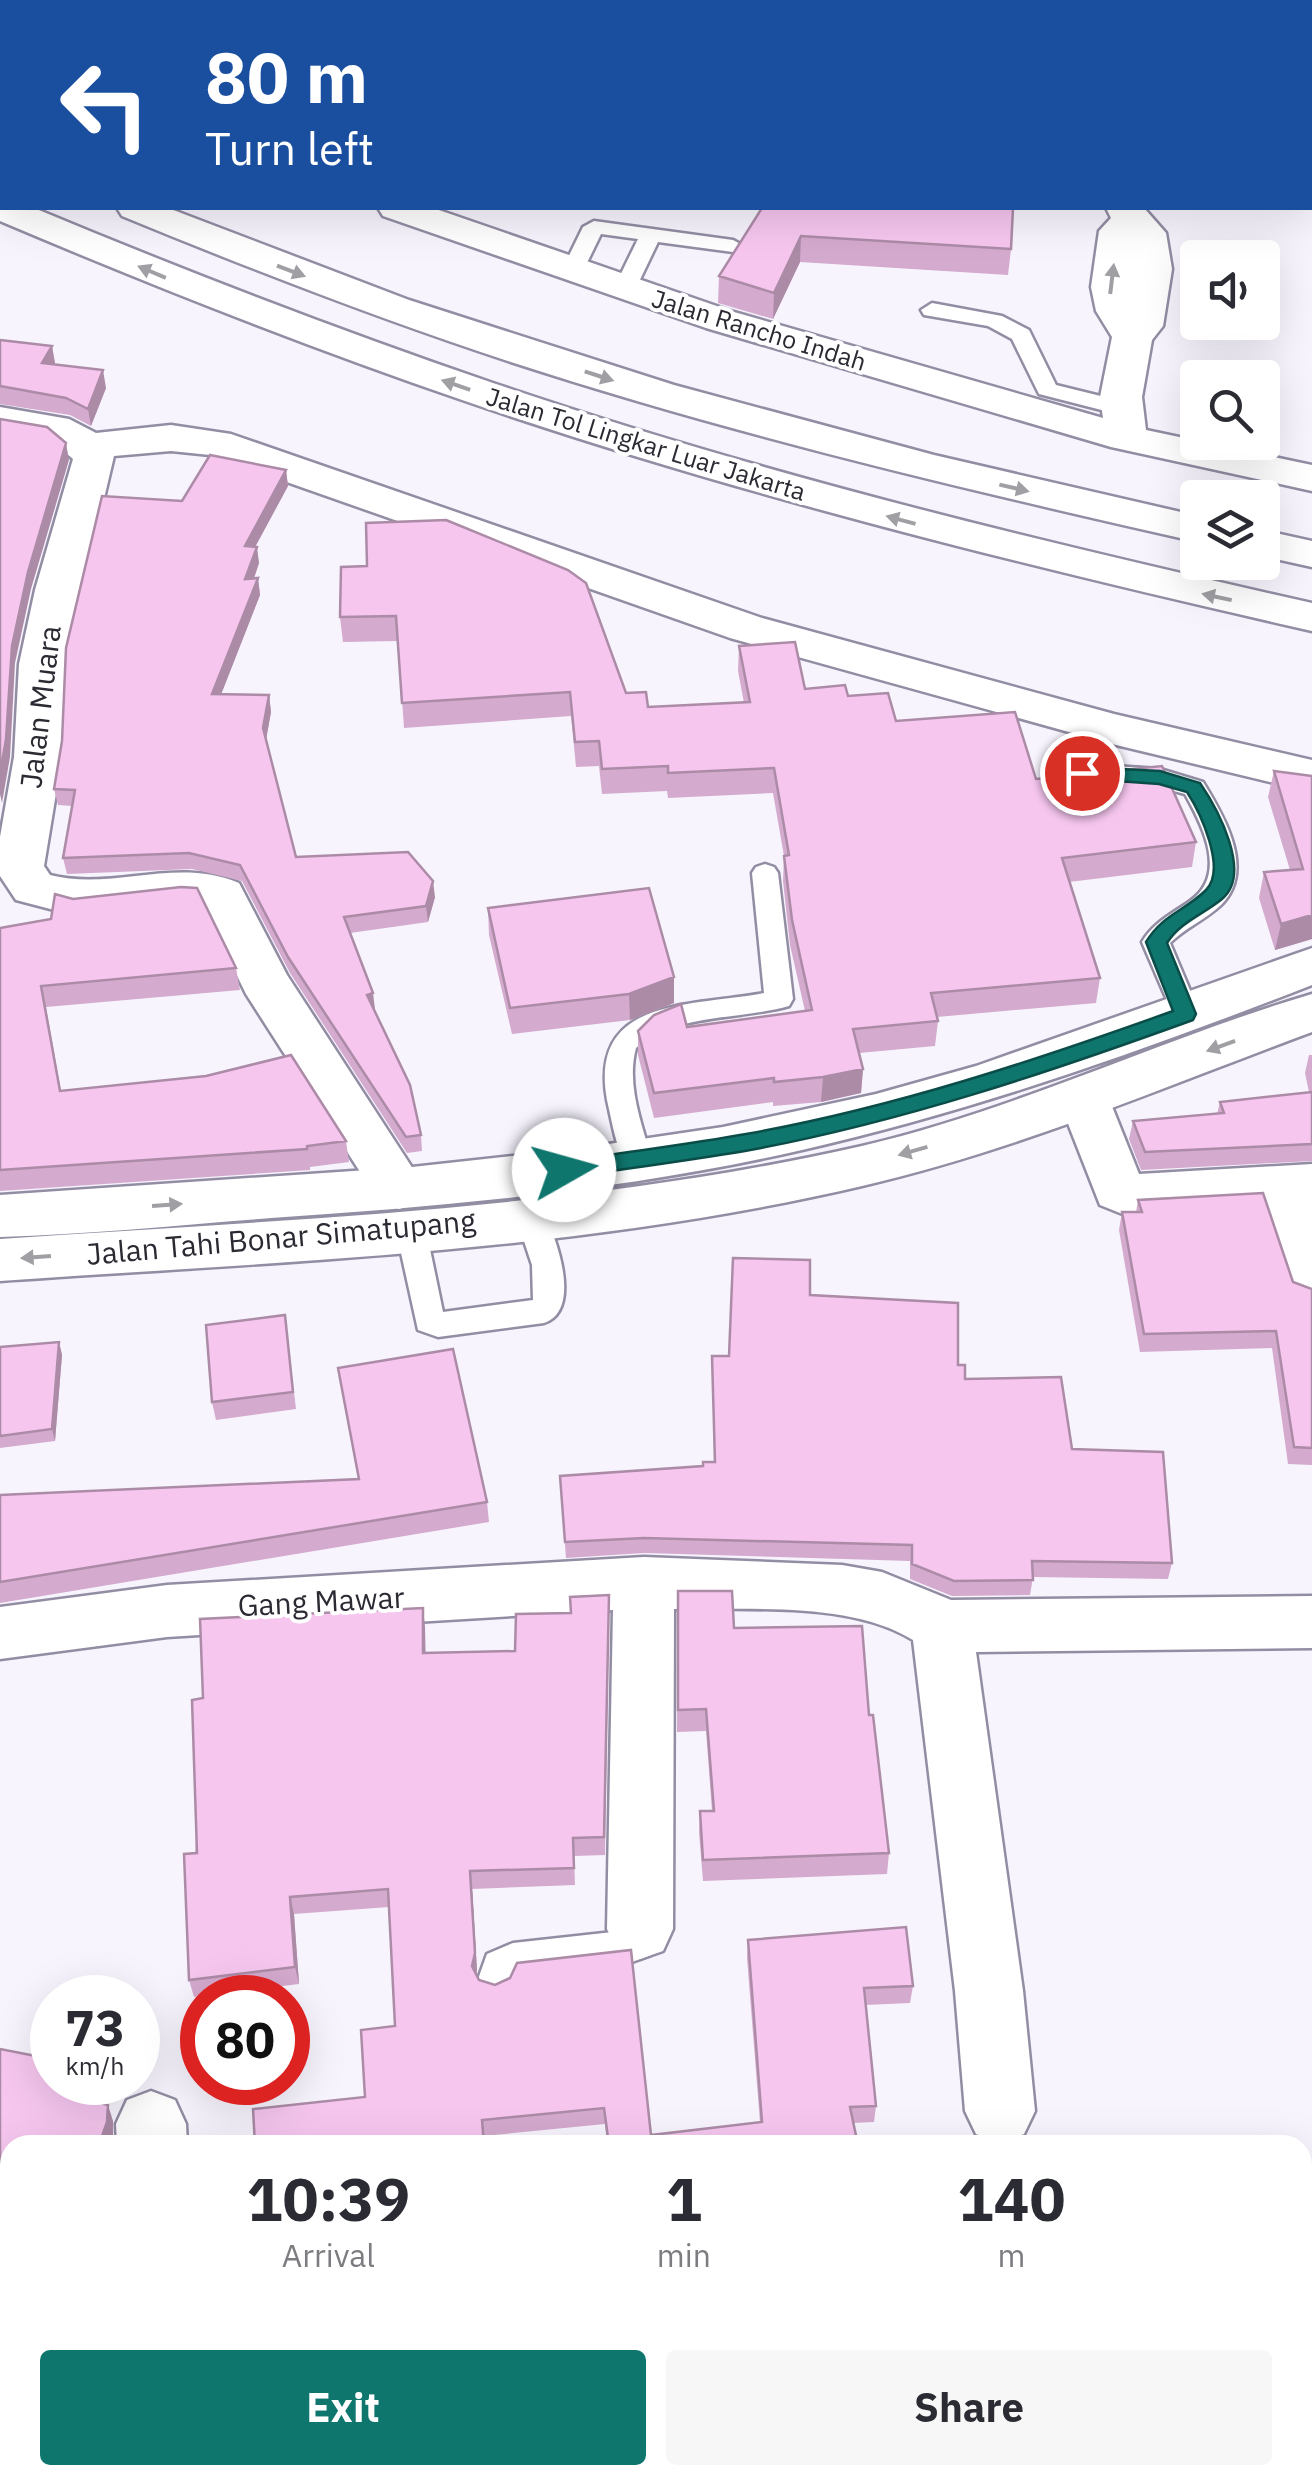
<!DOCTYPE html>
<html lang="en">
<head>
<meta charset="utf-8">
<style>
  :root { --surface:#fff; --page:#f7f7f7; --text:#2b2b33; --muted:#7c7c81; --accent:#0f766e }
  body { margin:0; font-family:"IBM Plex Sans",sans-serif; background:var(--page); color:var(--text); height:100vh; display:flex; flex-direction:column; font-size:38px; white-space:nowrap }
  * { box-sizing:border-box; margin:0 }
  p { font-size:32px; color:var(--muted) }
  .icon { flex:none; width:55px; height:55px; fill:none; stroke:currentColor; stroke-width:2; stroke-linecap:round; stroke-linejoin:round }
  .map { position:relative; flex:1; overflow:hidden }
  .sheet { position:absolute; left:0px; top:2135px; width:1312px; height:350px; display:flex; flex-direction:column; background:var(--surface); border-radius:30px 30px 0 0; box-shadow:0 10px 40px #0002 }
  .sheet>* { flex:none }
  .top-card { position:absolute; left:0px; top:0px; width:1312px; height:210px; box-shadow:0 10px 40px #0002; background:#1a4fa0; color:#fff; overflow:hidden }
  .controls { position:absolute; left:1180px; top:240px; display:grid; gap:20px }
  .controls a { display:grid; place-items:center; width:100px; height:100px; border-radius:10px; background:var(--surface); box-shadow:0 10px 40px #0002; font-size:50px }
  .speed { position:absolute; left:30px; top:1975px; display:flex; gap:20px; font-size:50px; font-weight:700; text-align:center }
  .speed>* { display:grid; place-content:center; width:130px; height:130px; border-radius:50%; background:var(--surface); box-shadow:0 10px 40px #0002; line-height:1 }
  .speed small { font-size:25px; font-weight:400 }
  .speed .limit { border:15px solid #d22; background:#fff; color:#111 }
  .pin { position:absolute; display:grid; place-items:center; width:85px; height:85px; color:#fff; margin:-42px; border:5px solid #fff; border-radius:50%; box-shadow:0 2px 10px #0007 }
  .me { position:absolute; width:110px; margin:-55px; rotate:83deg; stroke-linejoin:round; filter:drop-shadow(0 0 8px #0008) }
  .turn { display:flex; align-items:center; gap:35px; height:210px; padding:0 40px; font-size:45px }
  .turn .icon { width:130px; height:130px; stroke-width:2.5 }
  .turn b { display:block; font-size:70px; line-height:85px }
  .eta { display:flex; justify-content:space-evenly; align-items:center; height:170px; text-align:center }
  .eta b { font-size:60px; font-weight:800; line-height:70px }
  .button { display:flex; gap:20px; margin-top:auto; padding:20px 40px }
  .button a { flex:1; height:115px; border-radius:10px; background:var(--accent); color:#fff; font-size:40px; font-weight:800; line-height:115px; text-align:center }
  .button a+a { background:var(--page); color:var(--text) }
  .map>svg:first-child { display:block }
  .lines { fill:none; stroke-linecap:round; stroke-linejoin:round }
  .service-casing { stroke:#938da4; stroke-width:5 }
  .minor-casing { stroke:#938da4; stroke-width:5 }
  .trunk-casing { stroke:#938da4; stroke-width:5 }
  .motorway-casing { stroke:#938da4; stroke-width:5 }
  .service { fill:#fff; fill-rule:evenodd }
  .minor { fill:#fff; fill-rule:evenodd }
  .trunk { fill:#fff; fill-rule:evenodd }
  .motorway { fill:#fff; fill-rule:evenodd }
  .wall { fill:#d4aace }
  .shaded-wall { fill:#ac8ba7 }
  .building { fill:#f6c6ef; stroke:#ac8ba7; stroke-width:2.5 }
  .oneway { fill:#a09fa3 }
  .route { fill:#0f766e; stroke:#0a4d48; stroke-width:2.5 }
  .labels { text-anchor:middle; stroke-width:8; stroke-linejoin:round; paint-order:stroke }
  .far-street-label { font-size:25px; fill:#2c2933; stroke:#fff }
  .street-label { font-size:30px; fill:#2c2933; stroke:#fff }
</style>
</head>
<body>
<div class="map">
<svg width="1312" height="2485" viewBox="0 0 1312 2485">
  <rect width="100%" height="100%" fill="#f7f4fe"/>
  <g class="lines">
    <defs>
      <path id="service" d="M1200 0H1220L1221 2H1202Z
        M594 221 733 240 744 246 733 252 658 242 636 288 625 294 614 288 638 239 601 234 581 275 573 276 562 270 583 227Z
        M932 303 1002 316 1029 330 1056 385 1129 403 1132 408 1121 415 1039 394 1012 339 988 326 924 315 921 310Z
        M1082 764 1160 769 1203 782C1224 816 1256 870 1221 905 1205 920 1185 928 1170 943L1200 1014 1196 1021H1176L1142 942C1154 922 1172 914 1190 901 1228 875 1203 826 1185 794L1159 787 1073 779 1069 773Z
        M765 864 774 867 778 873 793 999 789 1006C740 1020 675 1013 636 1048 626 1085 642 1125 652 1160L647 1168 637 1171 627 1168C616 1148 612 1122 607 1100 588 996 693 1007 764 993L752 873 756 867Z
        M531 1206 542 1209C556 1236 583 1310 544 1323L438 1337 418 1330 396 1230 400 1222 411 1219 422 1222 426 1230 443 1312 533 1300 532 1265 516 1217 520 1209Z
        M640 1912 653 1917 658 1929 651 1955 624 1965 516 1977 508 1994 495 1999 482 1994 477 1982 487 1954 513 1943 622 1931 627 1917Z
        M1033 2475H1073L1075 2485H1035Z"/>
      <path id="minor" d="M998 0H1051L1052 2H999Z
        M0 20 2 21V43L0 42Z
        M1310 20H1312V42H1310Z
        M378 208H433L734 312 1103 418 1100 397 1112 337 1096 311 1091 287 1099 231 1111 218 1106 208H1144L1166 233 1172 269 1163 326 1152 340 1142 397 1146 430 1312 465V491L1111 447 706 328 383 216Z
        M0 407 69 419 96 433 171 425 231 434 762 618 1114 714 1312 760V792L1112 744 730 638 210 455 171 451 114 456 65 664 62 757 44 866 50 875C113 891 177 856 239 883L287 975 426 1189 418 1203 399 1209 380 1203 246 994 203 906 185 904 77 916 16 900 0 876V837L14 757 19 664 35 590 73 459 52 441 0 433Z
        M1084 1079 1103 1084 1139 1174 1312 1164V1306L1292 1299 1261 1207 1125 1215 1100 1205 1058 1098 1065 1084Z
        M644 1557 842 1565 882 1572 951 1600 1312 1596V1648L976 1652 1023 1991 1035 2111 1024 2134 1000 2144 976 2134 965 2111 955 1991 913 1640C851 1601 746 1610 674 1609L673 1929 663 1951 640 1959 617 1951 607 1929 613 1610 167 1637 0 1659V1607L167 1585Z
        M151 2091 175 2100 186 2124 187 2145H117L116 2124 127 2100Z
        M93 2475H167V2485H91Z"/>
      <path id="trunk" d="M1312 948V985C1145 1050 977 1110 802 1150 628 1190 449 1206 271 1218 181 1225 91 1234 0 1237V1195L412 1167 568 1150 723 1127 876 1094 976 1066Z
        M1312 994V1032C1164 1087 1017 1150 862 1186 580 1252 288 1261 0 1281V1239C288 1219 580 1210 862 1146 1017 1110 1160 1039 1312 994Z"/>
      <path id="motorway" d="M0 136H2V159H0Z
        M0 196 2 208H34C185 271 338 330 493 383 761 474 1036 541 1312 603V631C1027 566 742 496 465 401 308 347 153 286 0 221Z
        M117 208H168L409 300 674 385 934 455 1198 516V542C967 490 736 435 511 362 380 319 251 269 122 216Z
        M1262 530 1312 541V567L1262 556Z"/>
    </defs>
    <use href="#service" class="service-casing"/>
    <use href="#minor" class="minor-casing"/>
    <use href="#trunk" class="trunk-casing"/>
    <use href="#motorway" class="motorway-casing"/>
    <use href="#service" class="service"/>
    <use href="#minor" class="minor"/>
    <use href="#trunk" class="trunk"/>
    <use href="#motorway" class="motorway"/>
  </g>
  <path class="wall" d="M1248 0H1310L1309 2H1248Z
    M762 208 1011 249 1008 275 800 262 773 319 718 303 719 276Z
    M0 340 52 346 55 365 106 388 91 426 70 415 0 404Z
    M286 470 288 486 255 547 259 563 254 579 258 578 260 595 221 694 269 695 271 712 266 740 296 857 435 897 428 922 350 933 374 1010 421 1135 422 1151 407 1153 290 973 242 881 192 869 67 874 63 858 72 806 58 805 54 789 62 741 182 501Z
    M341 567 626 693 648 707 744 703 738 671 739 646 805 689 848 696 896 721 1036 779 1196 842 1192 867 1069 882 1100 978 1096 1003 937 1017 938 1021 935 1046 859 1053 863 1069 861 1093 821 1102 773 1106V1102L654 1118 638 1055V1031L687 1027 805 1011 790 945 783 881 784 856 773 793 668 798 667 791 602 794 599 766 576 767 571 716 404 728 398 641 343 642 340 617Z
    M1274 771 1312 776V939L1275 950 1259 898 1264 872 1290 870 1268 797Z
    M488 908 674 977V1003L630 1020 512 1034 489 935Z
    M0 928 236 968 240 990 46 1007 61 1091 346 1141 349 1162 310 1167V1170L0 1191Z
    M1309 1055H1312V1161L1141 1170 1129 1139 1133 1121 1217 1114 1220 1102 1309 1092 1305 1073Z
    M1138 1200 1293 1282 1312 1289V1465L1288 1464 1272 1348 1140 1352 1119 1230 1122 1212H1136Z
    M810 1295 958 1365 965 1379 1072 1449 1172 1563 1168 1579 1033 1577 1030 1595 952 1596 910 1579V1561L644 1553 566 1558 560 1476 703 1466 714 1462 712 1356H729Z
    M287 1332 296 1409 216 1420 212 1402Z
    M59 1342 62 1355 55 1441 0 1448V1347Z
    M338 1368 487 1502 489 1522 0 1603V1495L358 1479Z
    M678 1591 869 1715 889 1853 887 1874 703 1881 699 1832 700 1811H712L706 1731 677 1732Z
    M609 1614 605 1855 574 1856 575 1885 472 1889 477 1970 476 1975 479 1980 651 2135 760 2122 747 1958 748 1940 913 1986 910 2003 865 2005 876 2106 874 2122 853 2123 857 2145H607L605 2124 484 2136 365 2097 395 2026 389 1907 294 1914 299 1984 194 1997 189 1980 203 1698 425 1627V1653L515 1651Z"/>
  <path class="shaded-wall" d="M801 236 800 262 773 319 774 293Z
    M52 346 55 363 45 380 42 363Z
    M103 370 106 388 91 426 88 409Z
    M66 443 69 460 31 589 15 663 10 757 2 803 0 794V774L12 646 28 572Z
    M286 470 288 486 247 562 245 546Z
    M257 547 259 563 248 595 245 579Z
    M258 578 260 595 215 710 212 694Z
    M269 695 271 712 265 745 263 728Z
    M433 881 435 897 428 922 426 906Z
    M1312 915V939L1275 950 1281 924Z
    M674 977V1003L630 1020 629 994Z
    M373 993 375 1009 368 1011 367 995Z
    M863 1069 861 1093 821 1102 823 1077Z
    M59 1342 62 1355 55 1441 52 1429Z
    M423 1608 425 1627 426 1672 423 1653Z
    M472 1889 477 1970 474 1983 472 1966Z
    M290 1897 294 1914 299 1984 295 1967Z
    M90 2082H102L90 2115 84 2099Z
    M108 2105 113 2121V2137L110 2145H99Z
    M10 2389V2417L0 2437V2408Z"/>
  <path class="building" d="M457 0H477L501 2H456Z
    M910 0H1027L1032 2H909Z
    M1266 0H1310L1309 2Z
    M762 208H1013L1011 249 801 236 774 293 719 276Z
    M0 340 52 346 42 363 103 370 88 409 66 398 0 386Z
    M0 419 47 427 66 443 28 572 12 646 6 739 0 774Z
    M210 455 286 470 245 546 257 547 245 579 258 578 212 694 269 695 263 728 296 857 408 852 433 881 426 906 344 917 373 993 367 995 410 1085 421 1135 406 1137 288 957 240 865 189 853 63 858 75 790 54 789 62 741 66 648 102 496 182 501Z
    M446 520 568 570 586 583 626 693 646 692 648 707 750 702 739 646 795 642 805 689 845 685 848 696 888 693 896 721 1015 712 1036 779 1162 766 1196 842 1062 858 1100 978 931 993 938 1021 853 1029 863 1069 823 1077 774 1082V1078L654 1093 638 1031 654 1015 681 1004 687 1027 812 1010 792 920 784 856 789 855 774 768 668 773V766L602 769 599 741 575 742 570 692 402 703 396 616 340 617 341 567 367 566 366 523Z
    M1274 771 1312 776V915L1281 924 1264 872 1303 869Z
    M181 887 197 888 236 968 41 986 60 1091 206 1076 291 1055 346 1141 307 1146V1149L0 1170V928L51 919 55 894 73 899Z
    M649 888 674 977 629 994 510 1008 488 908Z
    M1312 1092V1144L1145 1152 1133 1121 1224 1113 1220 1102Z
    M1263 1193 1293 1282 1312 1289V1448L1294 1447 1276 1331 1144 1334 1122 1212H1142L1138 1200Z
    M733 1258 810 1260V1295L958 1303V1365H965V1379L1061 1377 1072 1449 1163 1452 1172 1563 1032 1561 1033 1580 954 1581 912 1564V1545L644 1538 565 1542 560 1476 703 1466V1462H715L712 1356H729Z
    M285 1315 293 1392 212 1402 206 1325Z
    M59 1342 52 1429 0 1436V1347Z
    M453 1349 487 1502 0 1582V1495L359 1479 338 1368Z
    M678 1591H732L734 1628 862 1626 869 1715H873L889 1853 703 1860 700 1811H714L706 1709 678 1710Z
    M609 1595 604 1837 573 1838 574 1868 470 1871 475 1953 472 1966 479 1980 495 1985 510 1978 517 1963 631 1950 651 2135 762 2122 748 1940 906 1927 913 1986 864 1988 876 2106 850 2107 858 2145H609L604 2108 482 2120 484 2145H255L253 2109 365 2097 361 2030 395 2026 388 1889 290 1897 295 1967 189 1980 184 1854 197 1853 192 1700 203 1698 200 1619 423 1608V1653L515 1651 516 1614 571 1613 570 1597Z
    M46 2040 52 2042V2082H90L84 2099 108 2105 107 2122 99 2145H10V2389L0 2408V2049L41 2057Z
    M143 2475H415L416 2485H143Z
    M593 2475H819L820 2485H593Z"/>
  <defs><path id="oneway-solid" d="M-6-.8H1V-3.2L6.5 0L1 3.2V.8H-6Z" transform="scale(2.5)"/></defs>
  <g class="oneway">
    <use href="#oneway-solid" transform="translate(291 271) rotate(21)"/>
    <use href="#oneway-solid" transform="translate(152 272) rotate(-157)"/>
    <use href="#oneway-solid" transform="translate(1112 279) rotate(-83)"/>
    <use href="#oneway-solid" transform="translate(599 376) rotate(18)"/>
    <use href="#oneway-solid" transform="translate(456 385) rotate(-161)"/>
    <use href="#oneway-solid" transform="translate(1014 488) rotate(13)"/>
    <use href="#oneway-solid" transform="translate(901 520) rotate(-165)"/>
    <use href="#oneway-solid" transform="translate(1217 597) rotate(-168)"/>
    <use href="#oneway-solid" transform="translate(1221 1046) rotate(160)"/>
    <use href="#oneway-solid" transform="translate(913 1151) rotate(164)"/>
    <use href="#oneway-solid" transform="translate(167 1205) rotate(-4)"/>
    <use href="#oneway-solid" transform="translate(36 1257) rotate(176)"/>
  </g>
  <path class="route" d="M1082 767 1160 771 1200 783C1217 808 1253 873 1222 899 1204 914 1180 922 1167 943L1196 1014 1193 1020C1047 1073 898 1123 745 1151 685 1161 624 1169 564 1178L556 1176 552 1170 556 1164 564 1162C624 1152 685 1145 746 1134 892 1108 1034 1061 1173 1011L1146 942C1163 914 1185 911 1206 890 1227 869 1200 812 1187 792L1159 784 1075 778V769Z"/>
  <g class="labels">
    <g class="far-street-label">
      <text transform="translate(759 330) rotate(17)" y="9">Jalan Rancho Indah</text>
      <text transform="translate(646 444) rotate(17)" y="9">Jalan Tol Lingkar Luar Jakarta</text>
    </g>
    <g class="street-label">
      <text transform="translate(41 707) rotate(-83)" y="10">Jalan Muara</text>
      <text transform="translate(281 1238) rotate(-5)" y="10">Jalan Tahi Bonar Simatupang</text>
      <text transform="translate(321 1602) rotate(-3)" y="10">Gang Mawar</text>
    </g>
  </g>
</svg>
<div class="controls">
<a><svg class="icon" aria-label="sound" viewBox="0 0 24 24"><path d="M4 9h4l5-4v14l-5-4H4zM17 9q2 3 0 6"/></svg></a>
<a><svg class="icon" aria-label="search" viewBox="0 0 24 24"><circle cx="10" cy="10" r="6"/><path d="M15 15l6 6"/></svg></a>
<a><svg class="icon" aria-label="layers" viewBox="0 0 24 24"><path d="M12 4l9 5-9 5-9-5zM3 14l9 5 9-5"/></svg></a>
</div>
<div class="speed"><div>73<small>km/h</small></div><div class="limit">80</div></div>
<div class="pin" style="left:1082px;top:773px;background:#d93025"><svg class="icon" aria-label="arrive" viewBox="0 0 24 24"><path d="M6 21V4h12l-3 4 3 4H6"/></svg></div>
<svg class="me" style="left:564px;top:1170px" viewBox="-20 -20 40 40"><circle r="19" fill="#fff"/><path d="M0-13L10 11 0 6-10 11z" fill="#0f766e"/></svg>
<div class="top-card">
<div class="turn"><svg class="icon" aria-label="left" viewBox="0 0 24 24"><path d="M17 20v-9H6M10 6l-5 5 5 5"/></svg><div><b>80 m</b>Turn left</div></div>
</div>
<section class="sheet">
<div class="eta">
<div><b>10:39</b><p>Arrival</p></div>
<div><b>1</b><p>min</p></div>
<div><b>140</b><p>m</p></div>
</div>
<div class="button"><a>Exit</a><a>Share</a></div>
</section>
</div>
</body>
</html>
